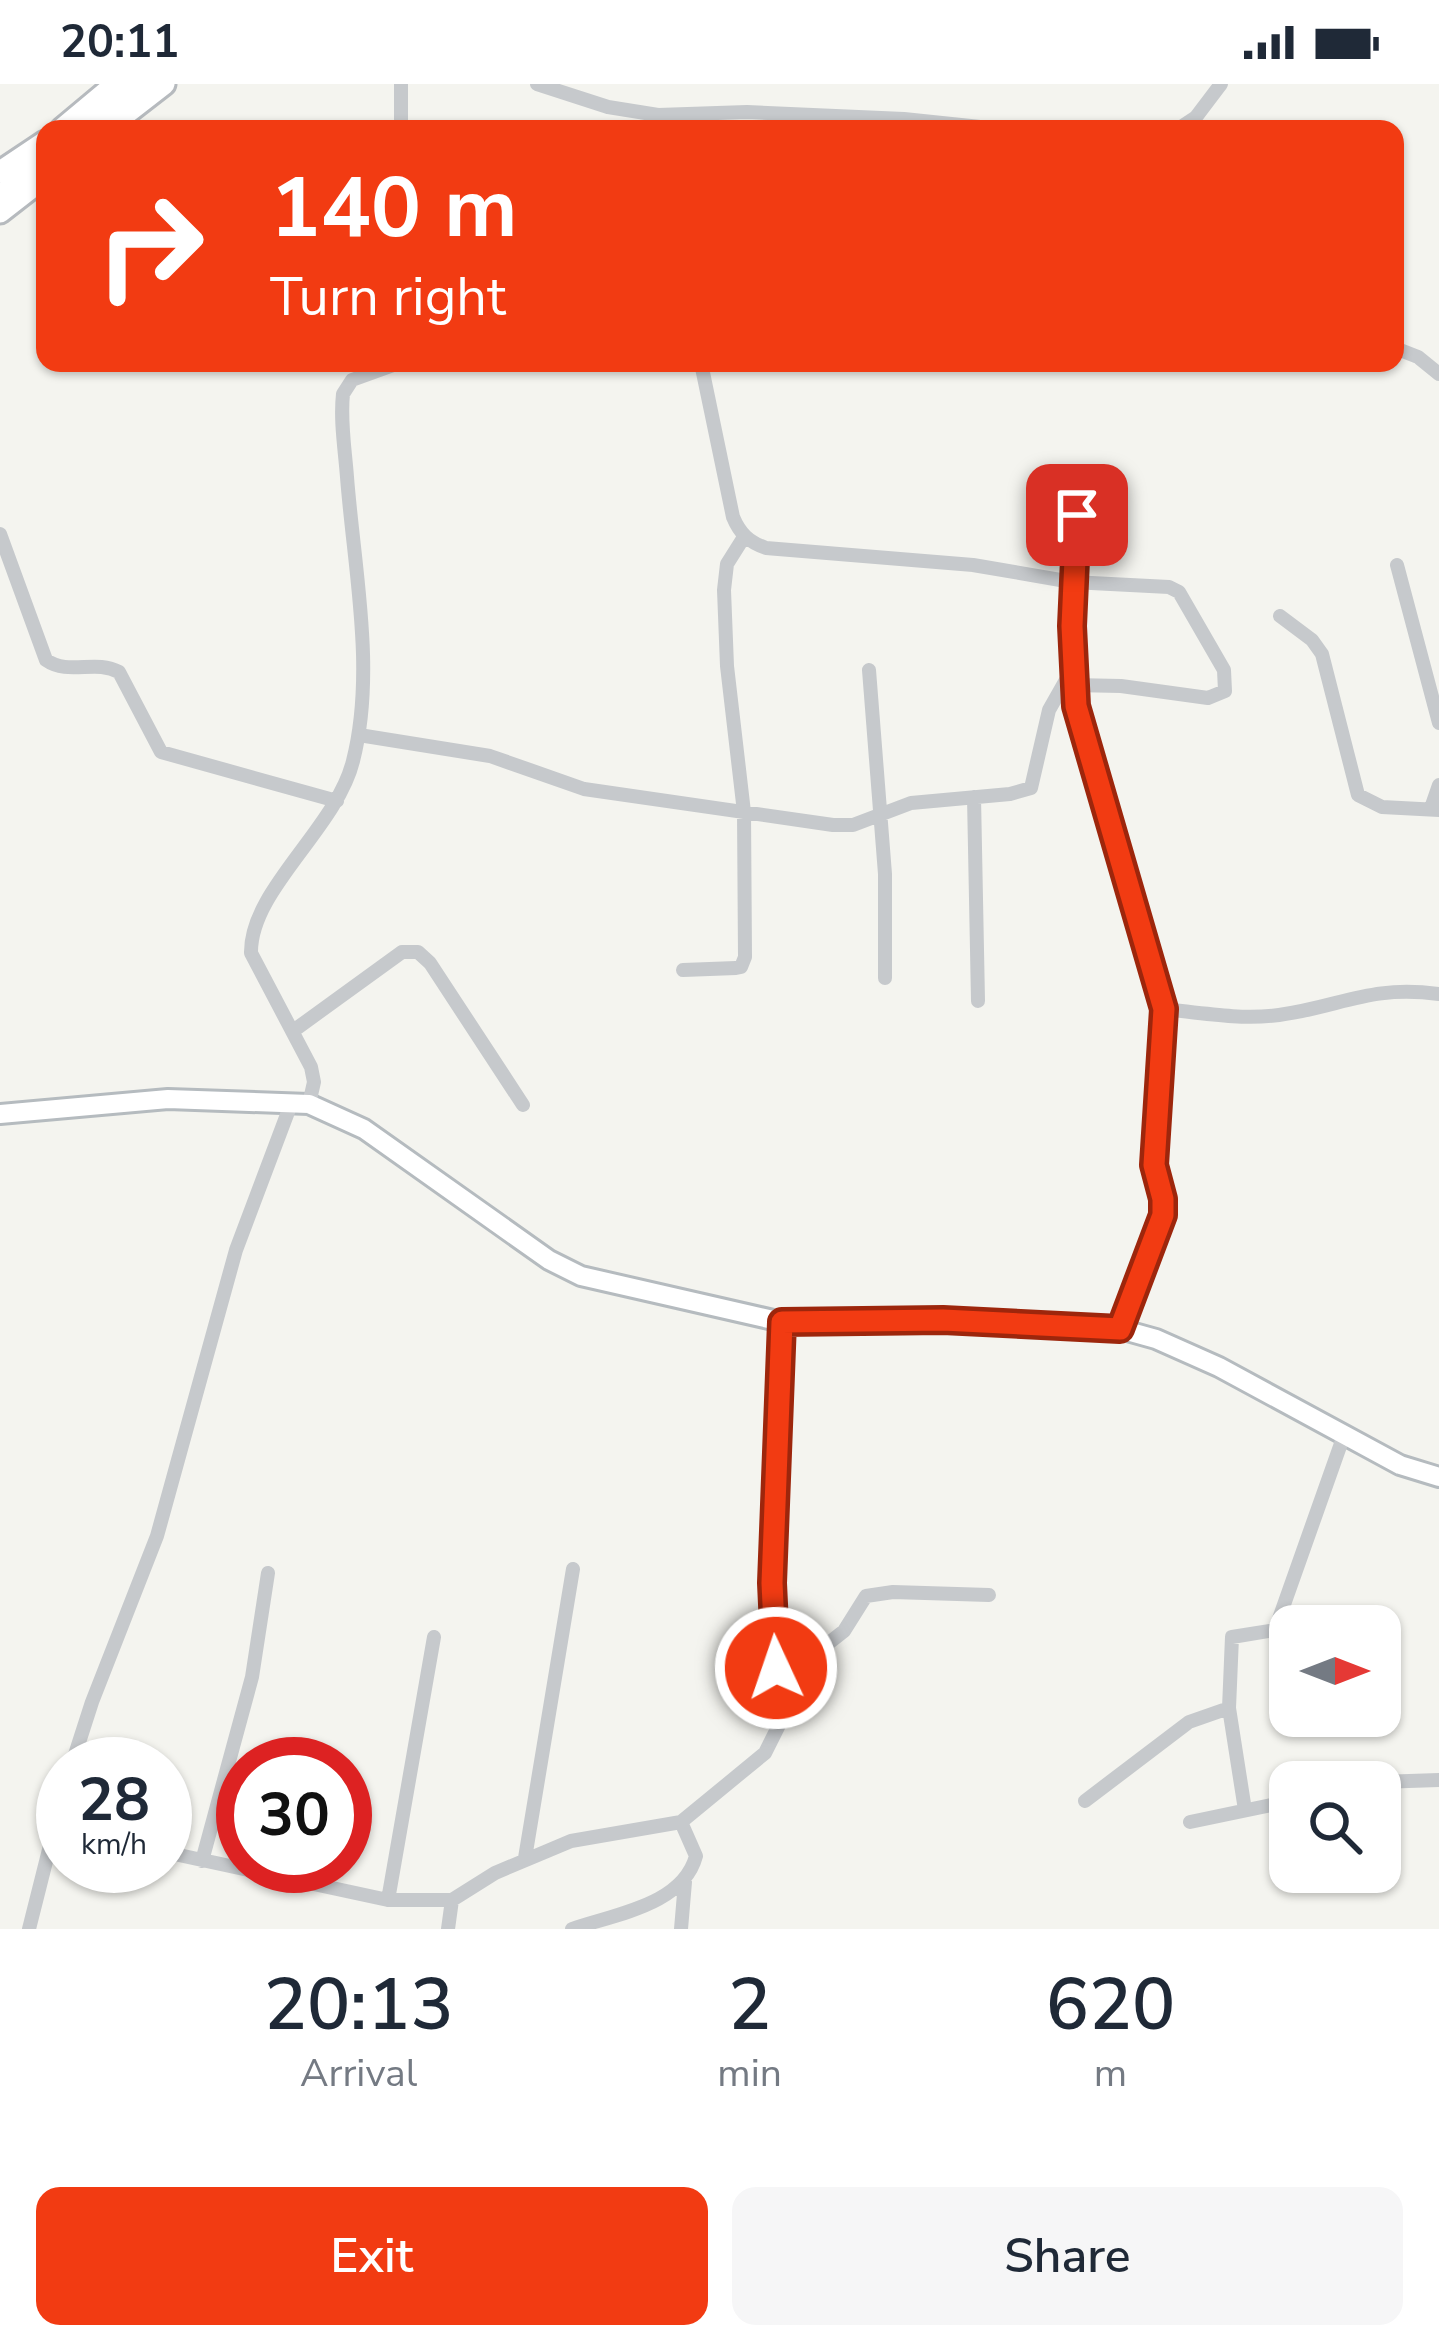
<!DOCTYPE html>
<html lang="en">
<head>
<meta charset="utf-8">
<style>
  :root { --surface:#fff; --page:#f6f6f7; --text:#1f2937; --muted:#747a83; --accent:#f23b12 }
  body { margin:0; font-family:"Nunito Sans",sans-serif; background:var(--page); color:var(--text); height:100vh; display:flex; flex-direction:column; font-size:45px; white-space:nowrap }
  * { box-sizing:border-box; margin:0 }
  p { font-size:39px; color:var(--muted) }
  .icon { flex:none; width:66px; height:66px; fill:none; stroke:currentColor; stroke-width:2; stroke-linecap:round; stroke-linejoin:round }
  .map { position:relative; height:1845px; overflow:hidden }
  .sheet { display:flex; flex-direction:column; background:var(--surface); flex:1 }
  .sheet>* { flex:none }
  .hud { position:absolute; left:36px; top:36px; width:1368px; height:252px; border-radius:24px; box-shadow:0 3px 9px #0004; background:#f23b12; color:#fff; overflow:hidden }
  .needle { width:78px; rotate:90deg }
  .buttons { position:absolute; left:1269px; top:1521px; display:grid; gap:24px }
  .buttons a { display:grid; place-items:center; width:132px; height:132px; border-radius:24px; background:var(--surface); box-shadow:0 3px 9px #0004; font-size:60px }
  .speed { position:absolute; left:36px; top:1653px; display:flex; gap:24px; font-size:60px; font-weight:700; text-align:center }
  .speed>* { display:grid; place-content:center; width:156px; height:156px; border-radius:50%; background:var(--surface); box-shadow:0 3px 9px #0004; line-height:1 }
  .speed small { font-size:30px; font-weight:400 }
  .speed .limit { border:18px solid #d22; background:#fff; color:#111 }
  .pin { position:absolute; display:grid; place-items:center; width:102px; height:102px; color:#fff; margin:-51px; border-radius:24px; box-shadow:0 6px 18px #0006 }
  .me { position:absolute; width:132px; margin:-66px; rotate:357deg; stroke-linejoin:round; filter:drop-shadow(0 0 9px #0008) }
  .turn { display:flex; align-items:center; gap:42px; height:252px; padding:0 36px; font-size:54px }
  .turn .icon { width:156px; height:156px; stroke-width:2.5 }
  .turn b { display:block; font-size:84px; line-height:102px }
  .eta { display:flex; justify-content:space-evenly; align-items:center; height:204px; text-align:center }
  .eta b { font-size:72px; font-weight:600; line-height:84px }
  .primary-button { display:flex; gap:24px; margin-top:auto; padding:24px 36px }
  .primary-button a { flex:1; height:138px; border-radius:24px; background:var(--accent); color:#fff; font-size:48px; font-weight:600; line-height:138px; text-align:center }
  .primary-button a+a { background:var(--page); color:var(--text) }
  .status { display:flex; justify-content:space-between; align-items:center; height:84px; padding:0 60px; background:var(--surface); direction:ltr }
  .status svg { height:33px; fill:currentColor }
  .map>svg:first-child { display:block }
  .lines { fill:none; stroke-linecap:round; stroke-linejoin:round }
  .secondary-casing { stroke:#b5bbbf; stroke-width:24 }
  .primary-casing { stroke:#b6babe; stroke-width:27 }
  .highway-casing { stroke:#b5b9bc; stroke-width:30 }
  .street { stroke:#c6c9cc; stroke-width:14 }
  .secondary { stroke:#fff; stroke-width:18 }
  .primary { stroke:#fff; stroke-width:21 }
  .highway { stroke:#fff; stroke-width:24 }
  .route-casing { stroke:#9d260c; stroke-width:30 }
  .route { stroke:#f23b12; stroke-width:21 }
</style>
</head>
<body>
<div class="status"><b>20:11</b><svg viewBox="0 0 49 12"><path d="M0 12V9h3v3zM5 12V6h3v6zM10 12V3h3v9zM15 12V0h3v12zM26 1h20v11H26zM47 4h2v5h-2z"/></svg></div>
<div class="map">
<svg width="1439" height="1845" viewBox="0 0 1439 1845">
  <rect width="100%" height="100%" fill="#f4f4ef"/>
  <g class="lines">
    <defs>
      <path id="secondary" d="M0 1030 168 1015 309 1020 364 1045 549 1176 581 1192 782 1238 943 1236 1120 1245 1156 1255 1219 1283 1400 1381 1439 1393"/>
      <path id="primary" d="M62 45 116 0
        M106 45 164 0
        M0 88 45 58
        M0 128 45 93"/>
      <path id="highway" d="M85 45 140 0
        M0 114 45 77"/>
    </defs>
    <use href="#secondary" class="secondary-casing"/>
    <use href="#primary" class="primary-casing"/>
    <use href="#highway" class="highway-casing"/>
    <path class="street" d="M537 0 608 23 658 31 747 28 904 35 999 45
      M401 45V0
      M1178 45 1196 33 1221 0
      M1395 264 1418 273 1439 290
      M701 279 733 433C740 450 749 458 766 464L973 481 1072 498 1075 622 1164 925 1153 1081 1164 1115 1163 1131 1120 1245
      M0 450 46 576C69 592 95 575 119 588L161 668 337 717
      M1397 481 1439 639
      M1280 532 1312 556 1322 570 1358 711 1382 723 1439 726
      M869 586 885 790V894
      M1073 601 1121 602 1208 614 1225 607 1224 586 1179 508 1169 503 1072 498 1079 398
      M359 651 490 672 584 705 833 741H853L911 719 1010 710 1031 704 1049 626 1070 589
      M974 713 978 917
      M1431 724 1439 701
      M683 886 736 884 741 883 745 873 744 728 727 582 724 506 727 480 744 453
      M1164 925C1202 929 1241 936 1279 931 1343 922 1369 901 1439 910
      M293 947 402 868H418L430 879 523 1021
      M309 1020 314 998 311 983 251 869C250 806 336 745 353 677 376 587 354 485 347 393 345 366 340 337 343 310L352 296 399 279
      M776 1584 830 1558 844 1547 866 1512 893 1508 989 1511
      M72 1680 92 1618 157 1452 236 1166 291 1020
      M1379 1698 1439 1696
      M1085 1717 1189 1638 1229 1624
      M1245 1726 1229 1624 1232 1553 1275 1546 1344 1351
      M1190 1738 1290 1717
      M165 1768 388 1816H452L495 1789 571 1757 681 1738 765 1669 779 1641 772 1499 782 1238
      M525 1774 573 1485
      M202 1777 252 1593 268 1489
      M388 1816 434 1553
      M29 1845 63 1710
      M448 1845 452 1816
      M572 1845C615 1830 683 1821 696 1772L681 1738
      M681 1845 685 1798"/>
    <use href="#secondary" class="secondary"/>
    <use href="#primary" class="primary"/>
    <use href="#highway" class="highway"/>
  </g>
  <g class="lines">
    <defs>
      <path id="route" d="M776 1584 772 1499 782 1238 943 1236 1120 1245 1163 1131V1115L1154 1081 1164 925 1076 622 1072 542 1077 431"/>
    </defs>
    <use href="#route" class="route-casing"/>
    <use href="#route" class="route"/>
  </g>
</svg>
<div class="buttons">
<a><svg class="needle" viewBox="-14 -14 28 28"><path d="M0-13l5 13h-10z" fill="#e53935"/><path d="M0 13l5-13h-10z" fill="#747a83"/></svg></a>
<a><svg class="icon" aria-label="search" viewBox="0 0 24 24"><circle cx="10" cy="10" r="6"/><path d="M15 15l6 6"/></svg></a>
</div>
<div class="speed"><div>28<small>km/h</small></div><div class="limit">30</div></div>
<div class="pin" style="left:1077px;top:431px;background:#d93025"><svg class="icon" aria-label="arrive" viewBox="0 0 24 24"><path d="M6 21V4h12l-3 4 3 4H6"/></svg></div>
<svg class="me" style="left:776px;top:1584px" viewBox="-20 -20 40 40"><circle r="17" fill="#f23b12" stroke="#fff" stroke-width="3"/><path d="M0-11L8 9 0 5-8 9z" fill="#fff"/></svg>
<div class="hud">
<div class="turn"><svg class="icon" aria-label="right" viewBox="0 0 24 24"><path d="M7 20v-9h11M14 6l5 5-5 5"/></svg><div><b>140 m</b>Turn right</div></div>
</div>
</div>
<section class="sheet">
<div class="eta">
<div><b>20:13</b><p>Arrival</p></div>
<div><b>2</b><p>min</p></div>
<div><b>620</b><p>m</p></div>
</div>
<div class="primary-button"><a>Exit</a><a>Share</a></div>
</section>
</body>
</html>
